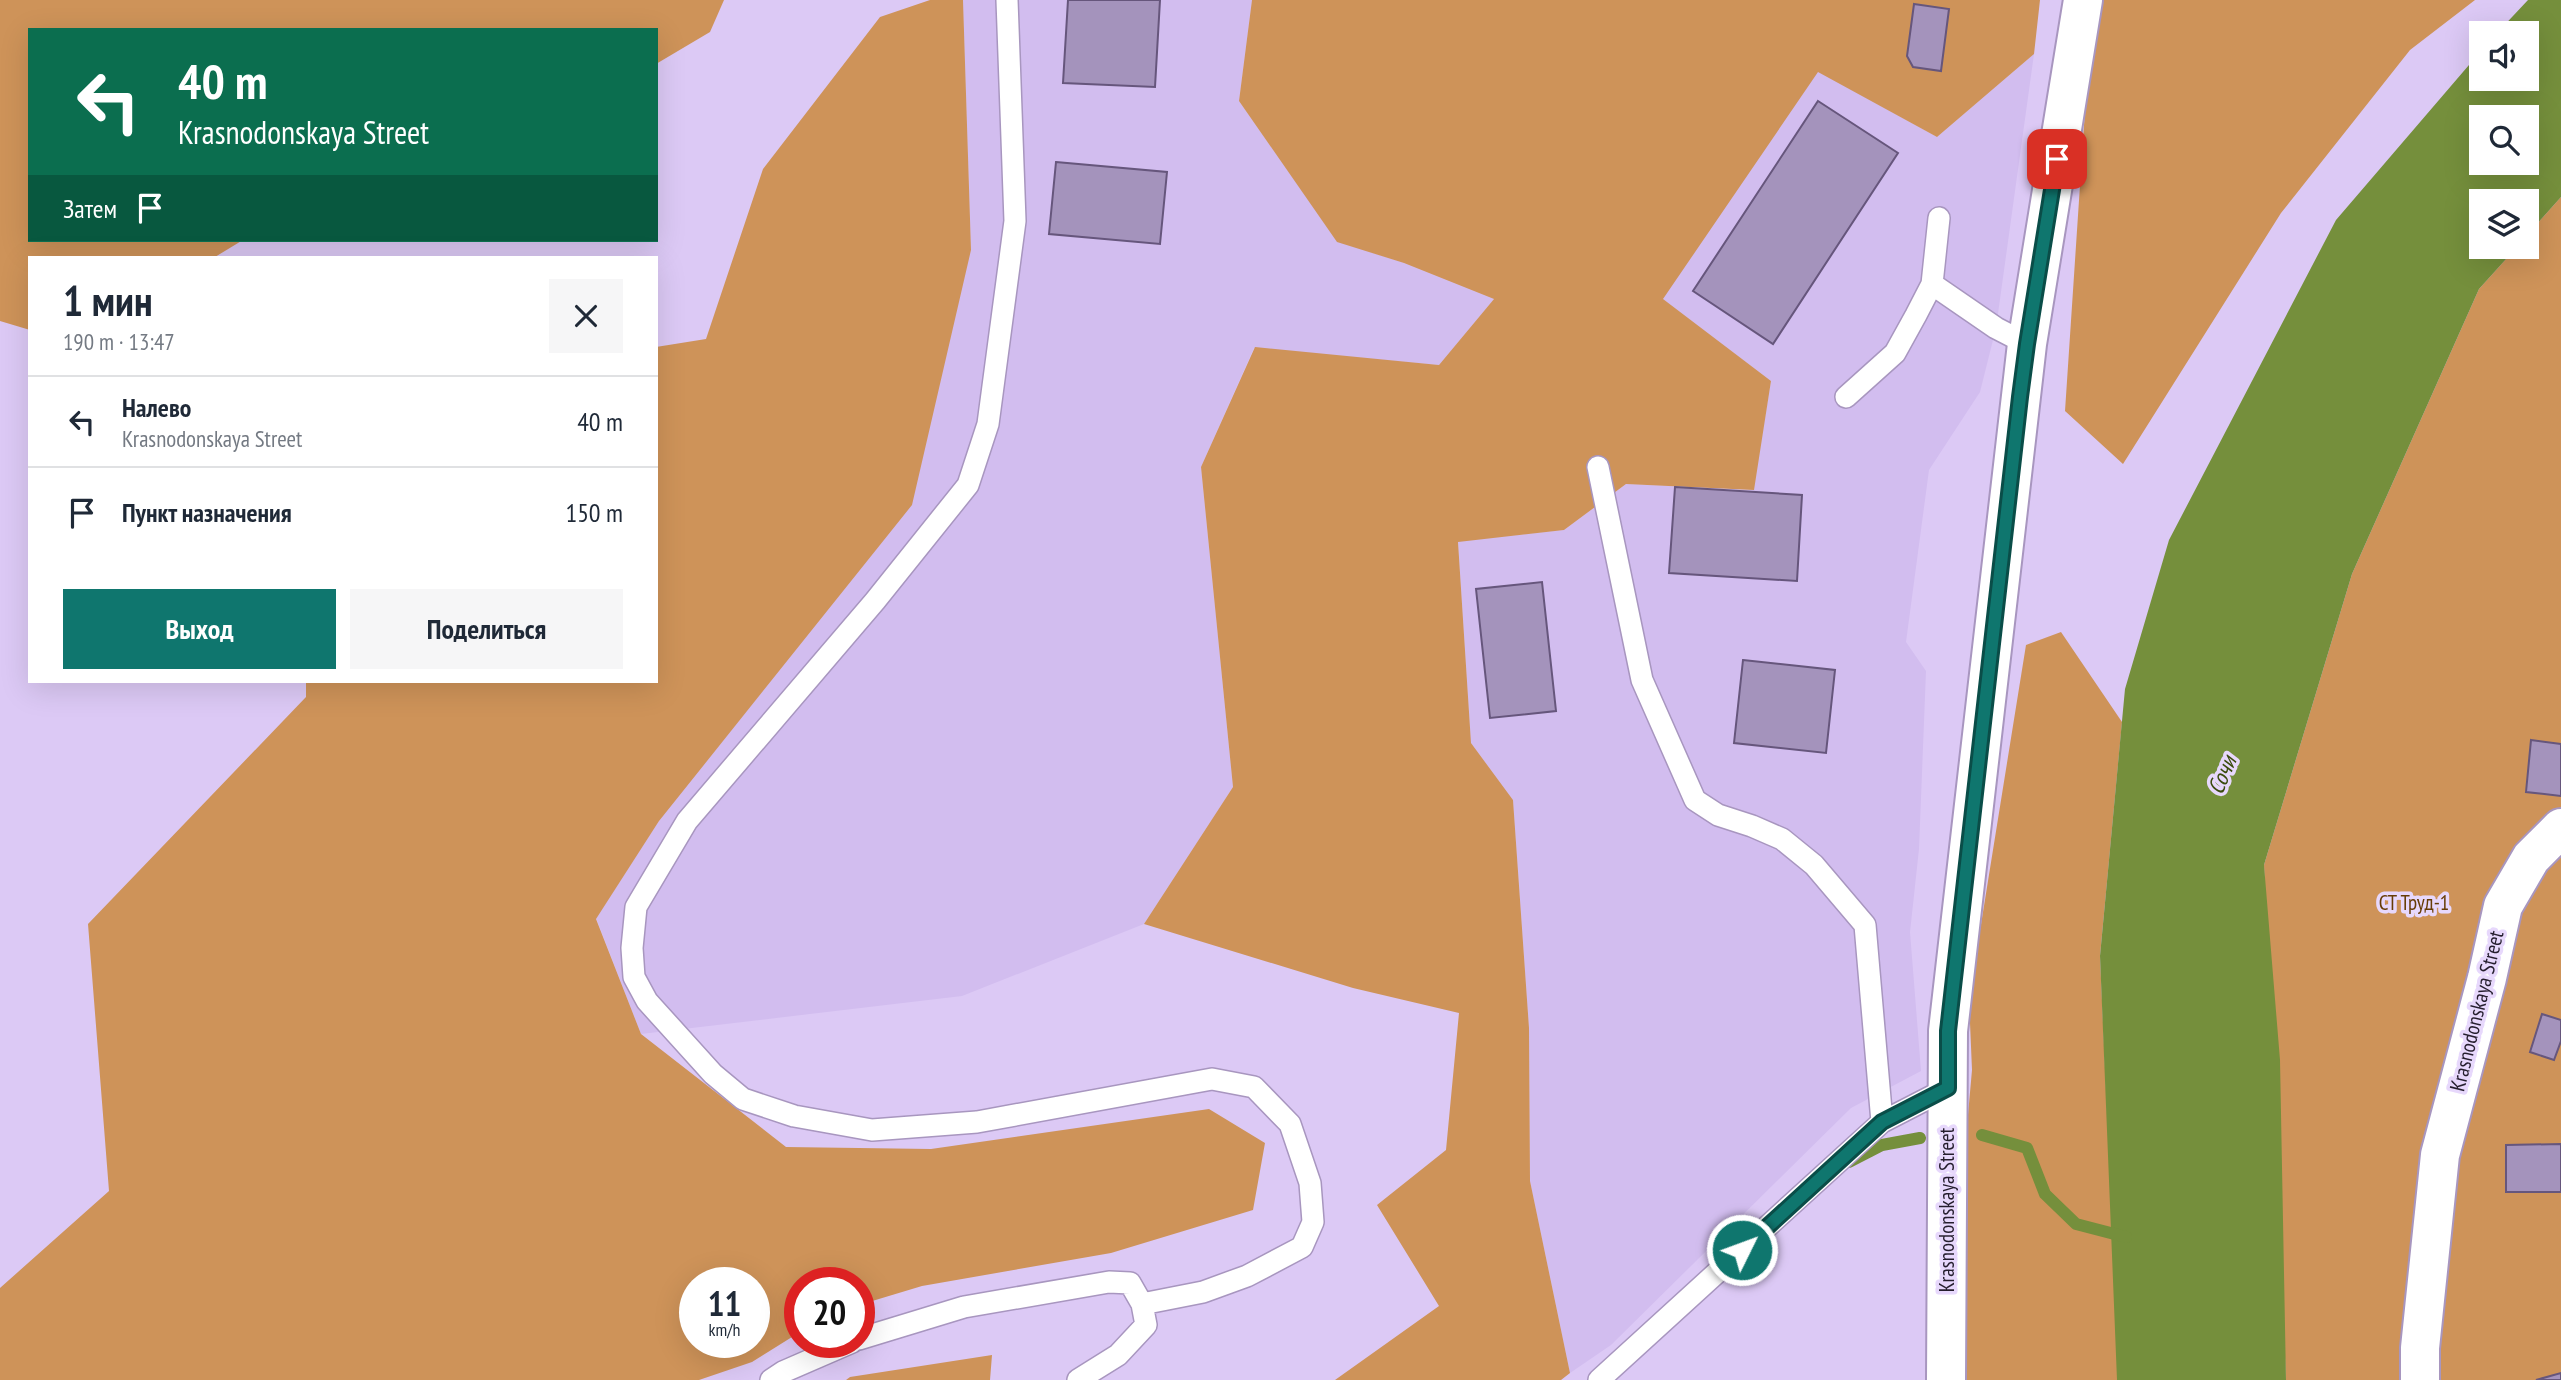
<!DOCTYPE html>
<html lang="ru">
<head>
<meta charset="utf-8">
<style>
  :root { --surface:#fff; --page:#f6f6f7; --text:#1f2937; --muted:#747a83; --line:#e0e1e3; --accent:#0f766e }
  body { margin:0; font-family:"PT Sans Narrow",sans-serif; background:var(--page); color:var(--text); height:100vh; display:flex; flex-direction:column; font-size:26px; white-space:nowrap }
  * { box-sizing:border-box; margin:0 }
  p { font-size:23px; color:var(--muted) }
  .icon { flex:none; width:38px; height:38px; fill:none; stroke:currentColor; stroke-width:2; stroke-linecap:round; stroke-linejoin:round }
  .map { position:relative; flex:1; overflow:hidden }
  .panel { position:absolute; left:28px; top:256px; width:630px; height:427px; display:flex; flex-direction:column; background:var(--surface); border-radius:0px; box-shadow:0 7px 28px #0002 }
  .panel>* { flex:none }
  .top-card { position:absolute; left:28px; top:28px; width:630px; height:214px; border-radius:0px; box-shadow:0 7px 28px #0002; background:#0b6e4f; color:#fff; overflow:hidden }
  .controls { position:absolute; left:2469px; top:21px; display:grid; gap:14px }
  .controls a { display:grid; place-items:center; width:70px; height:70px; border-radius:0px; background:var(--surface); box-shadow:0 7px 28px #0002; font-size:35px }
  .speed { position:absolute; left:679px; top:1267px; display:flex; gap:14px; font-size:35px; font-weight:700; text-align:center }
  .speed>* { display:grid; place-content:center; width:91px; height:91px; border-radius:50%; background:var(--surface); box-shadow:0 7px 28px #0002; line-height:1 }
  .speed small { font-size:18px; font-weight:400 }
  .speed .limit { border:10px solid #d22; background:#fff; color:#111 }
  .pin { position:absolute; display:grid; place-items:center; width:60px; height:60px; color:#fff; margin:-30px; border-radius:14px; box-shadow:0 4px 10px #0006 }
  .me { position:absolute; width:77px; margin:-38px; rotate:48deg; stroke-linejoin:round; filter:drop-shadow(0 0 5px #0008) }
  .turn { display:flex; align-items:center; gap:24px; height:147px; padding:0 35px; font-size:32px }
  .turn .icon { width:91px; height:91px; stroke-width:2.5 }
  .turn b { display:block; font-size:49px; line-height:60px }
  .then { display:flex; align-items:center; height:66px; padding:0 35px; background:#0003; gap:14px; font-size:26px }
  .round { display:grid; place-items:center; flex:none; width:74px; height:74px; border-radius:0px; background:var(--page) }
  .summary { display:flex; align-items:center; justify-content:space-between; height:119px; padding:0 35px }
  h1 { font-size:42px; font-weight:600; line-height:52px }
  .action { display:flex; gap:14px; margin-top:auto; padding:14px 35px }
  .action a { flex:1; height:80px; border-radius:0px; background:var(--accent); color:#fff; font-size:28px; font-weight:600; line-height:80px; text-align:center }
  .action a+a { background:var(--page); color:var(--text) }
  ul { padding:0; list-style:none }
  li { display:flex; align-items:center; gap:21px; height:91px; padding:0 35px; border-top:2px solid var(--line) }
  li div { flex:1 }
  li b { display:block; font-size:26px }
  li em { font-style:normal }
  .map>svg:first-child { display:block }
  .built { fill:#d2bdef }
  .green { fill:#ce9359; fill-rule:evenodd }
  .water { fill:#758f3c; fill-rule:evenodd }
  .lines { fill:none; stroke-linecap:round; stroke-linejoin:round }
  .stream { stroke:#758f3c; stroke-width:12 }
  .building { fill:#a493bc; stroke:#66567c; stroke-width:2 }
  .service-casing { stroke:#a896bf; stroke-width:24 }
  .minor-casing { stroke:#a896bf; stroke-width:42 }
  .tertiary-casing { stroke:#a896bf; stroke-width:42 }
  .service { stroke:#fff; stroke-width:21 }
  .minor { stroke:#fff; stroke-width:38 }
  .tertiary { stroke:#fff; stroke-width:38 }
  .route-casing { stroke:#0a4d48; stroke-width:18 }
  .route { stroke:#0f766e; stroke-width:12 }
  .labels { text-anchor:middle; stroke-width:7; stroke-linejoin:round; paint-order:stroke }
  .park-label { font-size:21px; fill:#673c06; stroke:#e7d8fc }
  .street-label { font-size:21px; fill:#251e2e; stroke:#e7d8fc }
  .water-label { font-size:23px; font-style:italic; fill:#3a4b0e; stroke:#e7d8fc }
</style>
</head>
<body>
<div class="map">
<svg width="2561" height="1380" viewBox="0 0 2561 1380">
  <rect width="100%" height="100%" fill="#dcc9f5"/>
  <path class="built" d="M963 0H1252L1239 101 1337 241 1404 263 1494 299 1439 365 1254 348 1201 467 1233 787 1144 924 962 996 641 1034 596 918 659 821 971 250Z
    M2034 54 1996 328 1980 392 1929 470 1906 642 1926 671 1919 849 1910 932 1921 1071 1851 1108 1611 1345 1570 1373 1530 1181 1529 1028 1513 800 1471 743 1458 541 1564 530 1626 484 1753 490 1771 381 1662 299 1818 71 1937 137Z"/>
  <path class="green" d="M0 0H724L710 32 656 64V30H30V240H243L215 257H30V330L0 321Z
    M930 0H963L971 250 912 505 659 821 596 919 641 1034 786 1147 931 1149 1209 1109 1265 1143 1253 1210 1111 1253 922 1286 859 1305V1283H800V1332L752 1362 699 1380H0V1288L109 1191 88 924 306 697V681H656V347L706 339 763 169 880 17ZM695 1283H754V1342H695Z
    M1252 0H2040L2034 54 1937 137 1818 72 1663 299 1771 381 1754 490 1626 484 1564 530 1458 542 1471 743 1513 800 1529 1028 1530 1181 1570 1373 1561 1380H1335L1439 1306 1377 1205 1446 1150 1459 1013 1353 988 1144 924 1233 787 1201 467 1255 347 1439 365 1494 299 1404 263 1337 242 1239 101Z
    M2097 0H2475L2410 50 2281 213 2123 464 2065 411 2091 20Z
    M2561 197V1380H2286L2264 865 2352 574 2479 289 2517 247H2527V235Z
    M2061 632 2122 722 2100 956 2119 1380H1967V1126L1972 1070 1969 999 2026 645Z
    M992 1355 990 1380H846L850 1377Z"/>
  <path class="water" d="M2528 0H2561V197L2527 235V201H2482V247H2517L2479 289 2352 574 2264 865 2280 1060 2286 1380H2117L2100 956 2125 689 2169 540 2336 220 2481 51 2482 79H2527V33H2497ZM2482 117H2527V163H2482Z"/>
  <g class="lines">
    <path class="stream" d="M1982 1135 2027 1148 2045 1194 2076 1224 2126 1237
      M1849 1162 1882 1145 1920 1138"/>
  </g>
  <path class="building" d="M1068 0H1160L1155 87 1063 83Z
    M1914 4 1949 9 1941 71 1913 67 1907 56Z
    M1818 101 1898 153 1773 344 1693 291Z
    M1056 162 1167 172 1160 244 1049 234Z
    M1675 487 1802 495 1797 581 1669 573Z
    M1542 582 1556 711 1490 718 1476 589Z
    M1743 660 1835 670 1826 753 1734 743Z
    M2531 740 2561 744V796L2526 792Z
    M2542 1014 2561 1020V1041L2554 1060 2530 1052Z
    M2561 1144V1192H2506V1145Z
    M2561 1373V1380H2536Z"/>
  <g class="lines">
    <defs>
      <path id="service" d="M1007 0 1015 221 988 424 968 485 875 601 687 821 636 907 632 948 634 977 647 1001 713 1074 743 1099 794 1116 872 1130 977 1122 1212 1079 1254 1087 1290 1124 1310 1183 1313 1222 1302 1247 1247 1276 1203 1292 1142 1304
        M1932 284 1996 328 2027 344
        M1846 397 1895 353 1916 315 1932 284 1939 218
        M1598 467 1642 680 1695 800 1718 815 1752 826 1782 839 1814 865 1865 925 1882 1122
        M859 1339 964 1307 1109 1282 1130 1283 1142 1304 1146 1325 1118 1355 1078 1380
        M771 1380 783 1372 852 1342
        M1599 1380 1882 1122 1948 1088"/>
      <path id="minor" d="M2420 1380V1348L2440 1155 2487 978 2503 906 2531 858 2561 828"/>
      <path id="tertiary" d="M1946 1380 1948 1031 2027 344 2083 0"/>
    </defs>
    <use href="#service" class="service-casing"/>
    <use href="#minor" class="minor-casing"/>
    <use href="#tertiary" class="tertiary-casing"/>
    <use href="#service" class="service"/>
    <use href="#minor" class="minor"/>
    <use href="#tertiary" class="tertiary"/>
  </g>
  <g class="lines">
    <defs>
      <path id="route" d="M1742 1250 1882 1122 1948 1088V1031L2020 397 2027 344 2057 159"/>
    </defs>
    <use href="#route" class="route-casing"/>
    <use href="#route" class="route"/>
  </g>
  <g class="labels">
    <g class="park-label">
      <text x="2414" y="910">СТ Труд-1</text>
    </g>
    <g class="street-label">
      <text transform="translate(2477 1011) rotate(-76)" y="7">Krasnodonskaya Street</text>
      <text transform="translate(1947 1210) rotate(-90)" y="7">Krasnodonskaya Street</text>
    </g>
    <g class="water-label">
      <text transform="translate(2222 775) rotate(-67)" y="8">Сочи</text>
    </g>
  </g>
</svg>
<div class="controls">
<a><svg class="icon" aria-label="sound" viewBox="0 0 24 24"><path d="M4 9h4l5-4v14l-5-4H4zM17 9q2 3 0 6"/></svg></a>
<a><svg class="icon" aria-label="search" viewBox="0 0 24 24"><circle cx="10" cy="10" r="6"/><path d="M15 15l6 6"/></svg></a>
<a><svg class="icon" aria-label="layers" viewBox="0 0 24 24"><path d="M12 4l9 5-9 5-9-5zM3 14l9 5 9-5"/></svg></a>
</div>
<div class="speed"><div>11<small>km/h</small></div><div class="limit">20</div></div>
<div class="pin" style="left:2057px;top:159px;background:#d93025"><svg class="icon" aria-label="arrive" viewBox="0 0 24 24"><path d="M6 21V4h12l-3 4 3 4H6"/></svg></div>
<svg class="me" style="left:1742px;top:1250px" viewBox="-20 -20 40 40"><circle r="17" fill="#0f766e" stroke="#fff" stroke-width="3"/><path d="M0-11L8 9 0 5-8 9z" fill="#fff"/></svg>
<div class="top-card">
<div class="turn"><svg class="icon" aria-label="left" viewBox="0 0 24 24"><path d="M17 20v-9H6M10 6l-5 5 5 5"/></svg><div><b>40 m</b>Krasnodonskaya Street</div></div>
<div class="then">Затем<svg class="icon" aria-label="arrive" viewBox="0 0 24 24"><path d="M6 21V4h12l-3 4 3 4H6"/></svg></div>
</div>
<section class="panel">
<div class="summary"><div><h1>1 мин</h1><p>190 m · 13:47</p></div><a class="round"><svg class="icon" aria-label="close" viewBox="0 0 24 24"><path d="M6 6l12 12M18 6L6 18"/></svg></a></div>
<ul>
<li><svg class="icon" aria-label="left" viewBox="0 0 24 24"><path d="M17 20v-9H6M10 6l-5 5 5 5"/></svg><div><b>Налево</b><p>Krasnodonskaya Street</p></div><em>40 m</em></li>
<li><svg class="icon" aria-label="arrive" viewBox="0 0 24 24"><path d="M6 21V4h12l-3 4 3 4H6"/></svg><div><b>Пункт назначения</b></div><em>150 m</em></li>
</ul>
<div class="action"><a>Выход</a><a>Поделиться</a></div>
</section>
</div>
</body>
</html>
